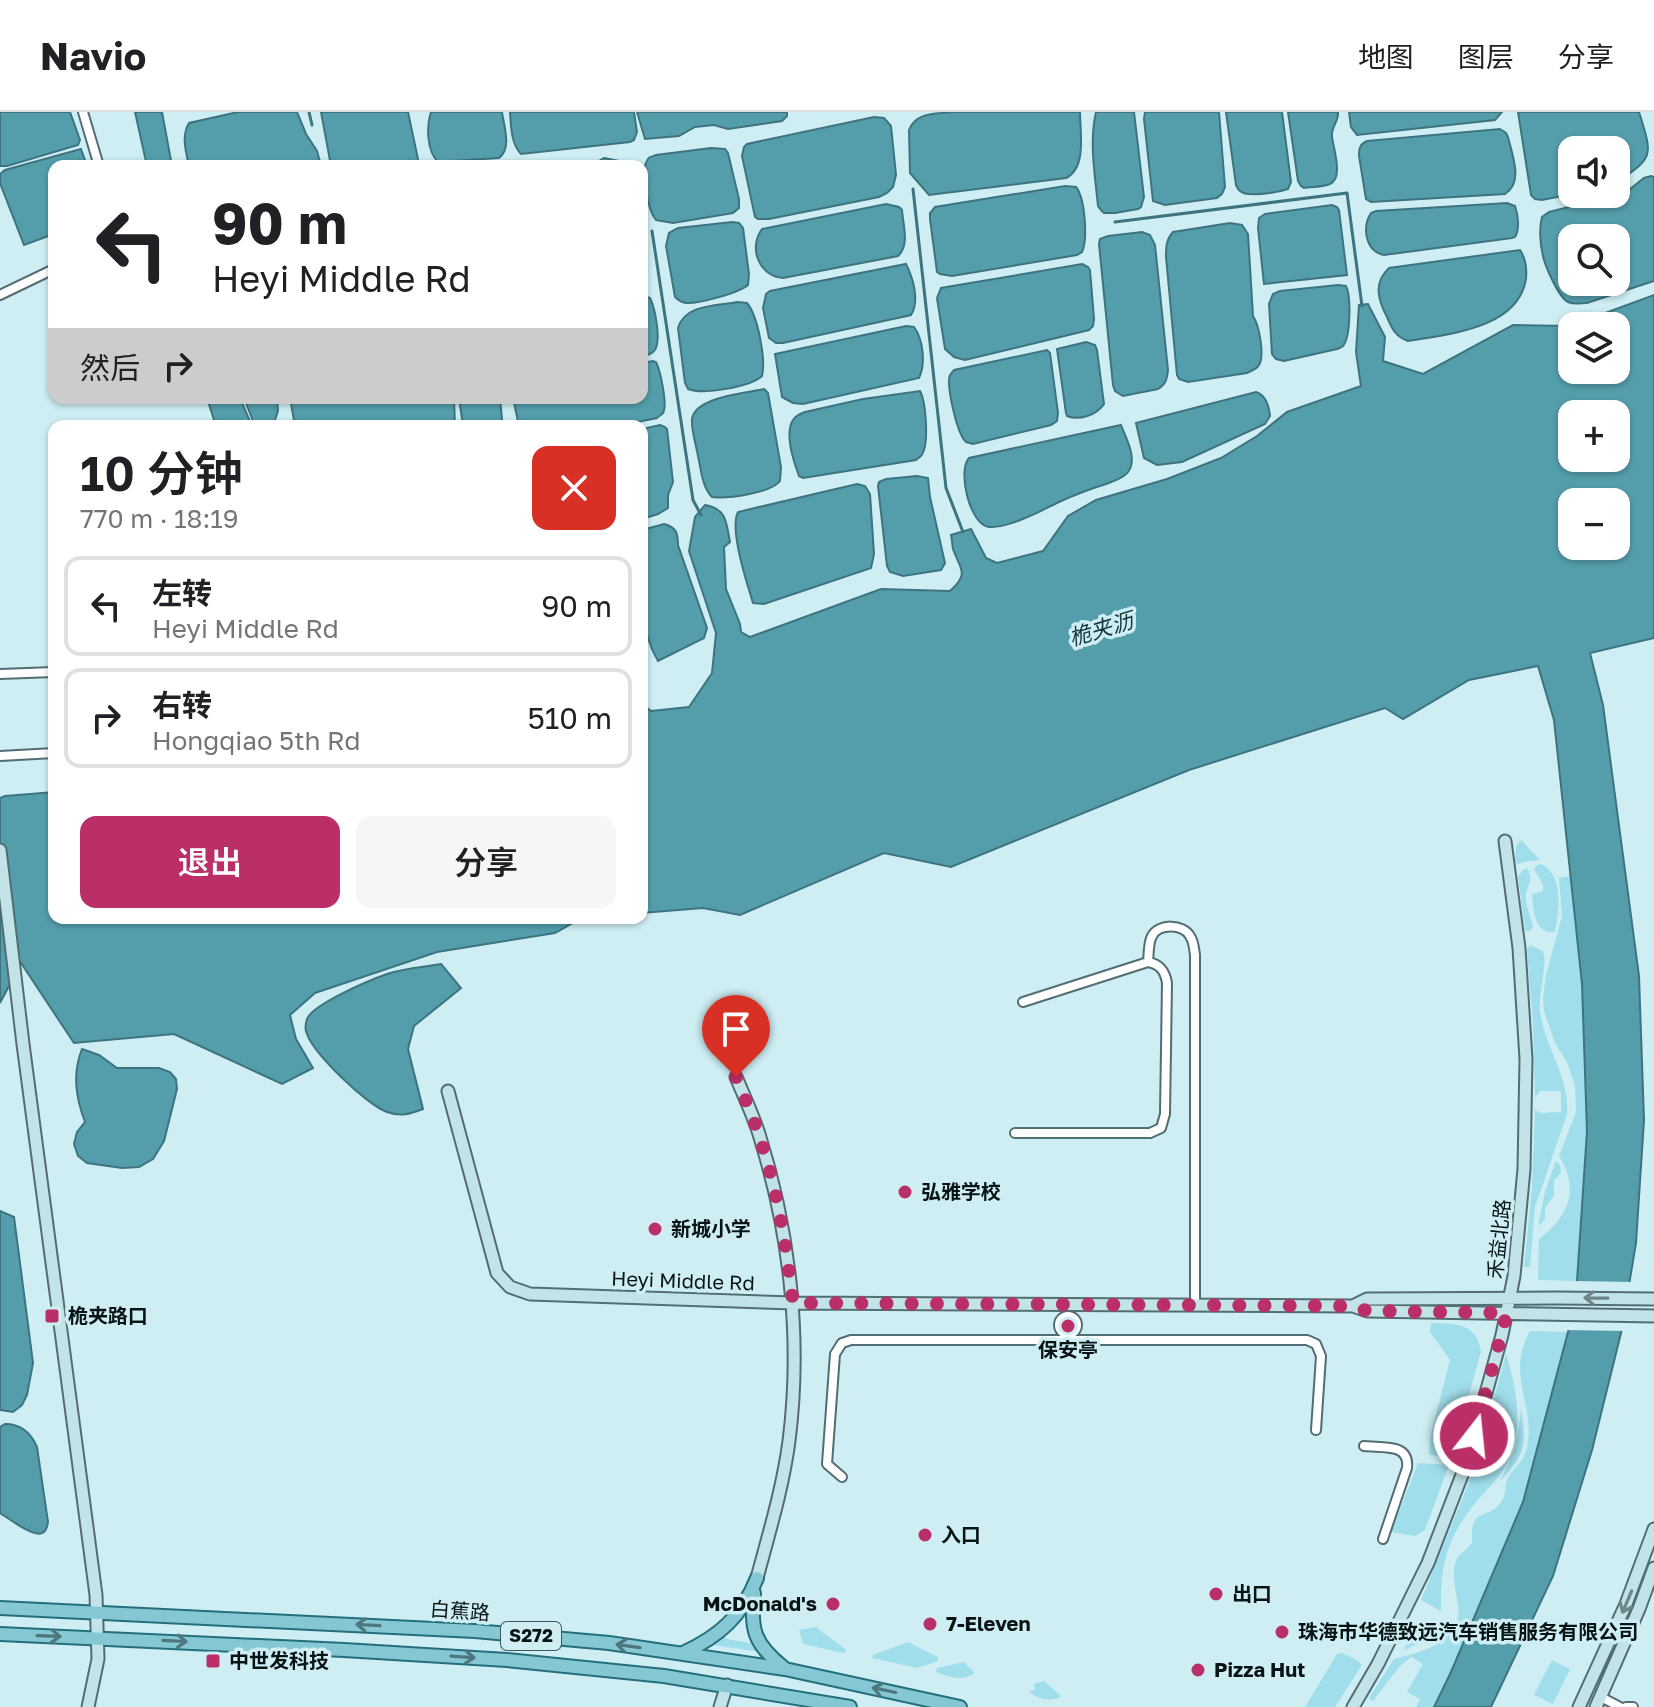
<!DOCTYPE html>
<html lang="zh">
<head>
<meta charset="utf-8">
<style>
  :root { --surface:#fff; --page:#f6f6f6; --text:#202124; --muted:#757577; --line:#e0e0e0; --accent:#ba2f67 }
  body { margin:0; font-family:"Golos Text","Noto Sans SC",sans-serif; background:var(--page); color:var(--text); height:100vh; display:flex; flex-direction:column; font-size:30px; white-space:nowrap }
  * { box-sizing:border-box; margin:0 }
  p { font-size:26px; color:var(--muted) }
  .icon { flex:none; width:44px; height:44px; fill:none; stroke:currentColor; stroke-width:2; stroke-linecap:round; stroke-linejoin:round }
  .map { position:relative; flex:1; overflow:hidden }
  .drawer { position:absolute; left:48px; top:308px; width:600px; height:504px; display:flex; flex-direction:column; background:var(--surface); border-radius:16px; box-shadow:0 2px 6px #0004 }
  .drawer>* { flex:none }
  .hud { position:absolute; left:48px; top:48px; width:600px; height:244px; border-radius:16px; box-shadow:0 2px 6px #0004; background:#fff; color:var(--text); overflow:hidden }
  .fabs { position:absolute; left:1558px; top:24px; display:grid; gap:16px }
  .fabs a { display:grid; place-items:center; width:72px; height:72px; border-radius:16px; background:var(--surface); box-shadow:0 2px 6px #0004; font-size:40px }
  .pin { position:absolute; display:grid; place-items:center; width:68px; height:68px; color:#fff; margin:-82px -34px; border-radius:50% 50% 50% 0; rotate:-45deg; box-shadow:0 0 8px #0007 }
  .pin .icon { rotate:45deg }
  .me { position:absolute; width:88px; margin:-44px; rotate:16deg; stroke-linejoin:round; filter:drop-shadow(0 0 6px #0008) }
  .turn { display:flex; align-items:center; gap:28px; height:168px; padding:0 32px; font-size:36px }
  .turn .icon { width:104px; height:104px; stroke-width:2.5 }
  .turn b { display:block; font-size:56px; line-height:68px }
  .then { display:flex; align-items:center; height:76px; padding:0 32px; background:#0003; gap:16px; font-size:30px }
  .round { display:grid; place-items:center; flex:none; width:84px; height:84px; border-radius:16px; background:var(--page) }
  .overview { display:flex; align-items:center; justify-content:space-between; height:136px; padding:0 32px }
  h1 { font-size:48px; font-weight:600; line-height:60px }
  .button { display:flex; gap:16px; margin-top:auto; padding:16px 32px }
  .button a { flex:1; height:92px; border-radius:16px; background:var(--accent); color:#fff; font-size:32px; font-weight:600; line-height:92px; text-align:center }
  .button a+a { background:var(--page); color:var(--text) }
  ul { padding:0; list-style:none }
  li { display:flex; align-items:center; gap:24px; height:100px; margin:0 16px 12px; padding:0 16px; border:4px solid var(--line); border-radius:16px }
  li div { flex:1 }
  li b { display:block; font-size:30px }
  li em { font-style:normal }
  header { display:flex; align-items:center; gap:48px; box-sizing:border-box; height:112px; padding:0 40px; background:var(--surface); border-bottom:2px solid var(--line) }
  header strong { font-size:38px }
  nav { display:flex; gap:44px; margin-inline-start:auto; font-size:28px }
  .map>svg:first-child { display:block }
  .green { fill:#a0deeb }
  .water { fill:#549eac; stroke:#3d747f; stroke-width:2; fill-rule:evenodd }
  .pier { fill:#ceeef4 }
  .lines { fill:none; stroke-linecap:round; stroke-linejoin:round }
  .stream { stroke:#3d747f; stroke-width:3 }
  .street-casing { stroke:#526e74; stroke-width:12 }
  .secondary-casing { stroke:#526e74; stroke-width:15 }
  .primary-casing { stroke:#246f7c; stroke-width:16 }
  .street { stroke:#fff; stroke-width:8 }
  .secondary { stroke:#c2e3e8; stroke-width:11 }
  .primary { stroke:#85c7d2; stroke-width:12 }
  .oneway { stroke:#6e8589 }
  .oneway2 { stroke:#4d767d }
  .route { stroke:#ba2f67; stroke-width:14; stroke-dasharray:0 25.2 }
  .poi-dot { fill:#ba2f67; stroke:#ceeef4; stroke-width:3 }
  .labels { text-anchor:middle; stroke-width:7; stroke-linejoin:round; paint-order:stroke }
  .shield { fill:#ceeef4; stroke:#435558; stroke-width:2 }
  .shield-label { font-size:18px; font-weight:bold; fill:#081315 }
  .poi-label { font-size:20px; font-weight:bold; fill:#081315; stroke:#ceeef4; text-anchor:start }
  .street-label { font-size:20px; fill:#081315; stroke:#ceeef4 }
  .water-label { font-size:22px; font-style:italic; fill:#13383e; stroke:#ceeef4 }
</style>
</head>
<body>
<header>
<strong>Navio</strong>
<nav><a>地图</a><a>图层</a><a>分享</a></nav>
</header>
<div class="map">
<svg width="1654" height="1595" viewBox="0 0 1654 1595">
  <rect width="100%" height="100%" fill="#ceeef4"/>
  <path class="green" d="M1521 728 1540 748 1528 749 1518 752 1515 750 1516 734Z
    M1541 752C1564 763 1559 799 1555 820 1534 822 1534 800 1532 784L1533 782 1543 779V773L1534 757 1537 753Z
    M1527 756C1536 771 1524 774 1526 788 1527 797 1531 806 1533 814L1531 819H1525L1518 764 1522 759Z
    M1571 764 1582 872 1587 1019 1577 1169 1538 1168 1539 1127C1569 1104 1580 1078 1559 1044L1576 1000 1575 974 1567 950 1555 931 1544 899 1543 887 1546 863 1562 804 1559 766Z
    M1530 833 1543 839C1548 852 1538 882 1540 900 1545 935 1570 966 1567 1002L1535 1095 1530 1155H1524L1532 1076 1535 998 1541 1001 1561 1000V979H1540L1535 986 1533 912 1527 838Z
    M1556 1049 1560 1053 1561 1061 1554 1069V1084L1545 1095V1108L1538 1114 1545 1080Z
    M1431 1211C1455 1212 1476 1210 1481 1239L1452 1345 1429 1343 1430 1326 1450 1248 1430 1220Z
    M1530 1219 1568 1220 1523 1390 1451 1560 1434 1595H1416L1420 1587 1407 1580 1423 1552 1411 1545 1400 1554 1373 1589 1369 1586 1394 1547C1422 1540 1464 1529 1458 1493 1456 1478 1451 1463 1456 1449 1459 1441 1467 1438 1472 1431V1416L1476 1406C1488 1399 1499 1399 1504 1384 1506 1379 1505 1371 1508 1366 1515 1354 1524 1350 1527 1335 1536 1293 1505 1263 1530 1219Z
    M1506 1242C1516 1276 1524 1311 1510 1345 1503 1363 1488 1376 1476 1390 1447 1425 1440 1454 1441 1499L1421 1488 1468 1373 1488 1308Z
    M1521 1295C1526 1332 1527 1341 1500 1369 1514 1344 1519 1323 1521 1295Z
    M1418 1351 1449 1353 1425 1418 1415 1424 1391 1420Z
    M1425 1514 1436 1515 1422 1530 1404 1538C1407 1527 1414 1518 1425 1514Z
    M816 1515 845 1537 846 1540 843 1541 803 1532 799 1518Z
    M723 1526 754 1532 760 1540 713 1533Z
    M908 1530 938 1545V1549L917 1556 872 1546 873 1543Z
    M1342 1541 1357 1548 1362 1553 1335 1595H1305L1337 1542Z
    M1552 1548 1570 1557 1553 1592 1534 1583Z
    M964 1550 975 1561C962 1570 949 1565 936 1560L937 1556Z
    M1044 1569 1060 1583V1585C1050 1590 1038 1587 1029 1580L1035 1577 1034 1572Z"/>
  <path class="water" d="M0 0H70L80 28 78 33 7 54H0Z
    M135 0H162L172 54H147Z
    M238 0H297L306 22 317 39 321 54H189C186 40 181 24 189 11Z
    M321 0H408L418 47 417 54H331Z
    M431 0H502C504 15 512 36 499 46L438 50C427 39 426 15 431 0Z
    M510 0H634L637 20 634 28 630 30 521 42C511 32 511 14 510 0Z
    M637 0H787V4L782 9 728 17 714 13 695 15 679 24 645 27Z
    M954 0H1080C1080 20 1087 56 1066 66L929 83 910 61 909 18C916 0 935 2 954 0Z
    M1096 0H1134L1144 85 1141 95 1138 97 1115 101H1104L1101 98 1098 94C1095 63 1089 30 1096 0Z
    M1145 0H1219L1225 75 1222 82 1217 86 1165 93 1153 89 1144 7Z
    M1226 0H1282L1291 70 1288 77C1279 80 1247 86 1240 79 1238 78 1237 75 1236 73Z
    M1288 0H1338C1339 10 1331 14 1332 24 1333 36 1344 66 1330 72 1323 75 1312 75 1304 76L1301 74 1298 69Z
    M1349 0H1502L1495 8 1357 23 1351 15Z
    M1518 0H1639C1653 45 1654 45 1616 71V38H1572L1573 82 1542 88 1535 87 1531 83Z
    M874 5 884 6 891 14 896 63 893 75 887 81 879 85 769 107H758L755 105 742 44 744 35 747 32Z
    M1500 17 1506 21 1508 25C1512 43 1524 70 1505 82L1371 90 1366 87 1359 44C1359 36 1360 32 1367 29Z
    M711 36 725 37 728 41 739 87V96L733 101 673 111 656 108C648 99 641 62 646 51 648 45 650 45 656 43Z
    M81 37 87 54H54V122L24 133 0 71V62L5 58Z
    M604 46 619 49 628 54H560L569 50 595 51Z
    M1651 64 1654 65V169L1587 191C1581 191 1574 193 1568 190 1559 186 1545 154 1543 144 1540 132 1539 116 1542 105L1549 100 1625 81 1644 66ZM1572 126H1616V170H1572Z
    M1065 74 1076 75C1085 86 1088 127 1082 140L1077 143 952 164 940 162 937 160 930 107V101L935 95Z
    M1507 91 1515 94C1518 102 1520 117 1515 125L1512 126 1384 143C1365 139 1362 115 1371 101L1376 99Z
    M886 92 899 95 902 98C903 113 910 133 898 144L783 166C759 164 748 136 762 117Z
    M1332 93 1337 95 1339 98 1347 163 1264 172 1258 116 1259 106 1265 102Z
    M732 110 739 111 743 116 749 162 748 173C739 181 698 192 686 191 679 190 680 189 675 185L666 134 669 121 678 116Z
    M1230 111 1242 113 1248 122 1253 204C1259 213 1265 243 1259 253 1256 258 1252 258 1247 261L1188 270 1179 267 1177 263 1166 145C1166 135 1166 128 1173 120Z
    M1142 120 1150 123 1155 133 1168 258C1167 267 1166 272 1158 277L1123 284 1115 279 1113 273 1099 132 1100 127 1108 124Z
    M1520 138C1526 147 1527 156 1526 167 1518 217 1448 222 1408 229 1396 225 1392 217 1387 205 1378 188 1373 171 1389 156Z
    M906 152C913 166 920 189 911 203L783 231H776L769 226 763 196 766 182 770 179Z
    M1082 152 1088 155 1090 158 1094 207 1093 214 1089 218 965 248 954 245 945 237 937 186 941 176Z
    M1338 173 1346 174C1351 184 1351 224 1343 234 1341 236 1339 236 1337 237L1284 249 1276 247 1272 242 1269 192 1273 182 1280 179Z
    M642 183 650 186C655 196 662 230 654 239 651 243 647 243 642 244Z
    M1654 183V526L1590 541 1603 593 1639 864 1644 1008 1636 1131 1621 1221 1592 1338 1553 1464 1491 1595H1434L1451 1560 1523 1390 1568 1220 1577 1169 1587 1019 1582 872 1554 608 1538 554 1469 568 1403 607 1385 596 1189 658 951 755 884 741 740 803 703 796 642 801V592L651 599 689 595 712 561 716 521 689 439 695 405 705 393C727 397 726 410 730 430L724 435 726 477 740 512 741 520 750 525 881 477 950 479C970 461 960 457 953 437 952 432 952 427 951 423L971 417 986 446 997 451 1043 439 1068 404 1096 388 1167 367 1221 346 1257 324 1287 300 1361 274 1356 240 1359 193 1368 192 1385 225 1383 249 1423 262 1513 213 1570 214ZM1572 214H1616V258H1572ZM1572 302H1616V346H1572ZM1572 390H1616V434H1572Z
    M737 190 747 191C758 204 766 248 762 264 750 275 703 283 688 277L685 271 678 216C685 192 716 194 737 190Z
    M906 214 914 215C923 227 926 251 919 266L803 292 793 291 782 285 775 242Z
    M1086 230 1095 233 1097 238 1104 292C1097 303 1079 309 1067 304L1066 301 1057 237Z
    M1047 238 1050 241 1058 301 1057 309 1051 313 973 332C971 331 968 331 966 330 957 322 949 282 949 270 949 263 950 263 954 258Z
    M653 249 656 250C660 258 668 293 663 301 661 303 659 304 657 306L618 314H519L513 286H642V251Z
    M764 277 768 281 781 355 780 369C771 381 727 387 712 385 702 375 701 357 698 344 696 332 691 318 692 307 695 285 746 281 764 277Z
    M920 279C926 289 928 326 924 338 922 344 921 344 916 348L803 366 799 364C794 350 784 322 793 308 796 303 800 302 805 300L863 287Z
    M1256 280C1266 283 1269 294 1270 304L1265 312 1182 350 1157 353 1144 346 1136 311Z
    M207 286H240L252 314H216Z
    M244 286H277L278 299 273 314H255Z
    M290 286H454L455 314H295Z
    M459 286H500L502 307 501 314H463Z
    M660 313 665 315 667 317 673 370 668 383V396L658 402 642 407V317Z
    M1121 313C1126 326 1138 347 1128 360 1123 367 1113 369 1106 372 1090 377 1074 383 1059 390 1048 395 1037 402 1025 406 1016 410 999 416 989 415 970 413 957 359 969 346Z
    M917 364 928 366 930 385 945 451 941 458 903 464 890 460 887 454 878 374 879 370 886 367Z
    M857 372 865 374 870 382 874 442 871 456 764 492 753 491C747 471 729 417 738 400Z
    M664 412C676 415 678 421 678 433L707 516 704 526 658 549C635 510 642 461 642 418Z
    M54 680V806H590L580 807 555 821 437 840 315 881 290 903 296 927 313 956 282 972 174 922 74 931 21 851 0 891V686L5 684Z
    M441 852 461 876 414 914 408 937 423 997C410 1002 401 1005 387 1000 367 993 311 940 306 919 305 915 306 910 307 907 313 892 370 868 387 862 404 856 424 855 441 852Z
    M82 937 99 943 117 956H159L170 960 176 967 177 977 164 1029 153 1047 139 1055 122 1056 87 1051 78 1044 74 1032 77 1020 85 1010C76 986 72 962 82 937Z
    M0 1099 14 1105 33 1251 27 1283 22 1293 13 1300 0 1298Z
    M5 1312C20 1312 31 1321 37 1335L48 1410C47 1414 47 1419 42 1421 34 1426 8 1406 0 1401V1315Z"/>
  <path class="pier" d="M1573 1169 1634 1170 1625 1219 1564 1218Z"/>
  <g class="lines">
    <path class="stream" d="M309 0 312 13
      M913 77 946 376 963 420
      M1115 110 1347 81 1362 194
      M652 119 693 388 701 403"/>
    <defs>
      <path id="street" d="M83 0 99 54
        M0 183 54 157
        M0 562 54 560
        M0 644 54 641
        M1148 850C1149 842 1148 831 1152 824 1159 811 1183 812 1190 824 1194 830 1194 837 1195 843V1193
        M1015 1021H1150L1161 1016 1165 1002 1167 871C1165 859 1160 852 1148 850L1023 890
        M1059 1213a9 9 0 1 1 18 0a9 9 0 1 1-18 0Z
        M1364 1334C1383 1336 1410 1331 1407 1356L1383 1427
        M842 1365 827 1352 835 1242 842 1231 851 1228H1307L1316 1232 1321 1244 1316 1318
        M1601 1585 1620 1595
        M1626 1595H1633"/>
      <path id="secondary" d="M0 738 23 932 96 1483 98 1547 88 1595
        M736 965C744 984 753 1003 759 1022 790 1121 802 1227 789 1329 783 1375 769 1421 757 1466
        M448 979 497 1161 510 1175 530 1182 793 1191 1353 1194 1367 1199 1654 1204
        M1353 1194 1367 1187 1555 1186 1654 1187
        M720 1595 727 1573
        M1353 1595 1378 1552 1428 1451 1467 1350 1502 1223 1514 1164 1524 1057 1526 947 1519 836 1505 729
        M1579 1595 1626 1492 1654 1417
        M1596 1595 1639 1497 1654 1456"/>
      <path id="primary" d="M754 1481C750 1517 754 1532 783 1555
        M0 1496 475 1519 609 1531 785 1557 960 1595
        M0 1522 344 1538 507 1548 664 1564 850 1595
        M683 1541C720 1524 742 1504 757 1466"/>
    </defs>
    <use href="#street" class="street-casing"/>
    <use href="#secondary" class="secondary-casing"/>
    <use href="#primary" class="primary-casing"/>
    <use href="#street" class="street"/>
    <use href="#secondary" class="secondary"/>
    <use href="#primary" class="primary"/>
  </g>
  <defs><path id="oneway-shaft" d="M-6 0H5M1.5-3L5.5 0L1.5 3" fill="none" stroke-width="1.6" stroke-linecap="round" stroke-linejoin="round" transform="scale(2)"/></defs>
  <g class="oneway">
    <use href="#oneway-shaft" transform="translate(1596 1186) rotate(-179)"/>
    <use href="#oneway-shaft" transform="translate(1627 1490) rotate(113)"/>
  </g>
  <g class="oneway2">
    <use href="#oneway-shaft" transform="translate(368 1513) rotate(-177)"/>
    <use href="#oneway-shaft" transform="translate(49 1524) rotate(2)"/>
    <use href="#oneway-shaft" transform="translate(175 1529) rotate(3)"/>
    <use href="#oneway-shaft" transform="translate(628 1534) rotate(-172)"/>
    <use href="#oneway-shaft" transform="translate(463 1545) rotate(4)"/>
    <use href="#oneway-shaft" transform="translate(884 1578) rotate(-168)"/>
  </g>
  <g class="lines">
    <path class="route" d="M736 965C743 983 751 1000 757 1018 777 1074 786 1133 793 1191L1353 1194 1367 1199 1507 1201 1474 1324"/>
  </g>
  <g class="poi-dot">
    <circle cx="905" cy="1080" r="8"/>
    <circle cx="655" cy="1117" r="8"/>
    <rect x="44" y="1196" width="16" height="16" rx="4"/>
    <circle cx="1068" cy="1214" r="8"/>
    <circle cx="925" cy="1423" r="8"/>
    <circle cx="1216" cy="1482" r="8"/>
    <circle cx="833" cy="1492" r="8"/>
    <circle cx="930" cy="1512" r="8"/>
    <circle cx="1282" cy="1520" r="8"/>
    <rect x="205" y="1541" width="16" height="16" rx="4"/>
    <circle cx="1198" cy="1558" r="8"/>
  </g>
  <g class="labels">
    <rect class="shield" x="501" y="1510" width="60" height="28" rx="6"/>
    <g class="shield-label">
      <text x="531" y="1530">S272</text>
    </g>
    <g class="poi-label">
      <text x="921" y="1087">弘雅学校</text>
      <text x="671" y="1124">新城小学</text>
      <text x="68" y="1211">桅夹路口</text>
      <text x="1068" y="1245" text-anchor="middle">保安亭</text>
      <text x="941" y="1430">入口</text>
      <text x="1232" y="1489">出口</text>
      <text x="817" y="1499" text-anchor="end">McDonald's</text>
      <text x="946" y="1519">7-Eleven</text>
      <text x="1298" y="1527">珠海市华德致远汽车销售服务有限公司</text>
      <text x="229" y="1556">中世发科技</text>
      <text x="1214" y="1565">Pizza Hut</text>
    </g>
    <g class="street-label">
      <text transform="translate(1499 1127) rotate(-84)" y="7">禾益北路</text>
      <text transform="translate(683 1169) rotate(2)" y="7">Heyi Middle Rd</text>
      <text transform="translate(460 1499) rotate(4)" y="7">白蕉路</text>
    </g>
    <g class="water-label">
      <text transform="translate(1101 517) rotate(-17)" y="8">桅夹沥</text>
    </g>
  </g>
</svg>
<div class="fabs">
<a><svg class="icon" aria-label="sound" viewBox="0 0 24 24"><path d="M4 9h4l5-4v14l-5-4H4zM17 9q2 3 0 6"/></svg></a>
<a><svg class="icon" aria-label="search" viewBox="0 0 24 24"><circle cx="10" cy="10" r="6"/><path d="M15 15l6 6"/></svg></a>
<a><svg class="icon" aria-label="layers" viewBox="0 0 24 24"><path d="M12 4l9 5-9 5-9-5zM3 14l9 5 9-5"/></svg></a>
<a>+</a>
<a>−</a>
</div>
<div class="pin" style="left:736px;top:965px;background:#d93025"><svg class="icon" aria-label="arrive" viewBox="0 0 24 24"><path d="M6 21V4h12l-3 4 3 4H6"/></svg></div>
<svg class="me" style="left:1474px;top:1324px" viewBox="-20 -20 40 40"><circle r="17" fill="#ba2f67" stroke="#fff" stroke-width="3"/><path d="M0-11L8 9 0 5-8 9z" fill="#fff"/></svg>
<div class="hud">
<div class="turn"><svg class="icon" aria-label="left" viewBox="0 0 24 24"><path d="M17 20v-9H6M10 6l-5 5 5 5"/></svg><div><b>90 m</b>Heyi Middle Rd</div></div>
<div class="then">然后<svg class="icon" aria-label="right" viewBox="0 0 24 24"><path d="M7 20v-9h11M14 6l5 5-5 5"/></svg></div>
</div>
<section class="drawer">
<div class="overview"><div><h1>10 分钟</h1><p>770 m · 18:19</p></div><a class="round" style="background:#d93025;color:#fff"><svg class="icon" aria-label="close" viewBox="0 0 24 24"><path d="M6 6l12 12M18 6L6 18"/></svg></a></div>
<ul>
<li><svg class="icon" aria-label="left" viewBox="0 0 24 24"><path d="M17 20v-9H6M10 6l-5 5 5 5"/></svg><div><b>左转</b><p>Heyi Middle Rd</p></div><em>90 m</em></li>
<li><svg class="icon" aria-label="right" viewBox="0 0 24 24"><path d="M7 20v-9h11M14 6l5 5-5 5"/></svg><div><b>右转</b><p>Hongqiao 5th Rd</p></div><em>510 m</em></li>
</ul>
<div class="button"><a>退出</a><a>分享</a></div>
</section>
</div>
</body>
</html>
